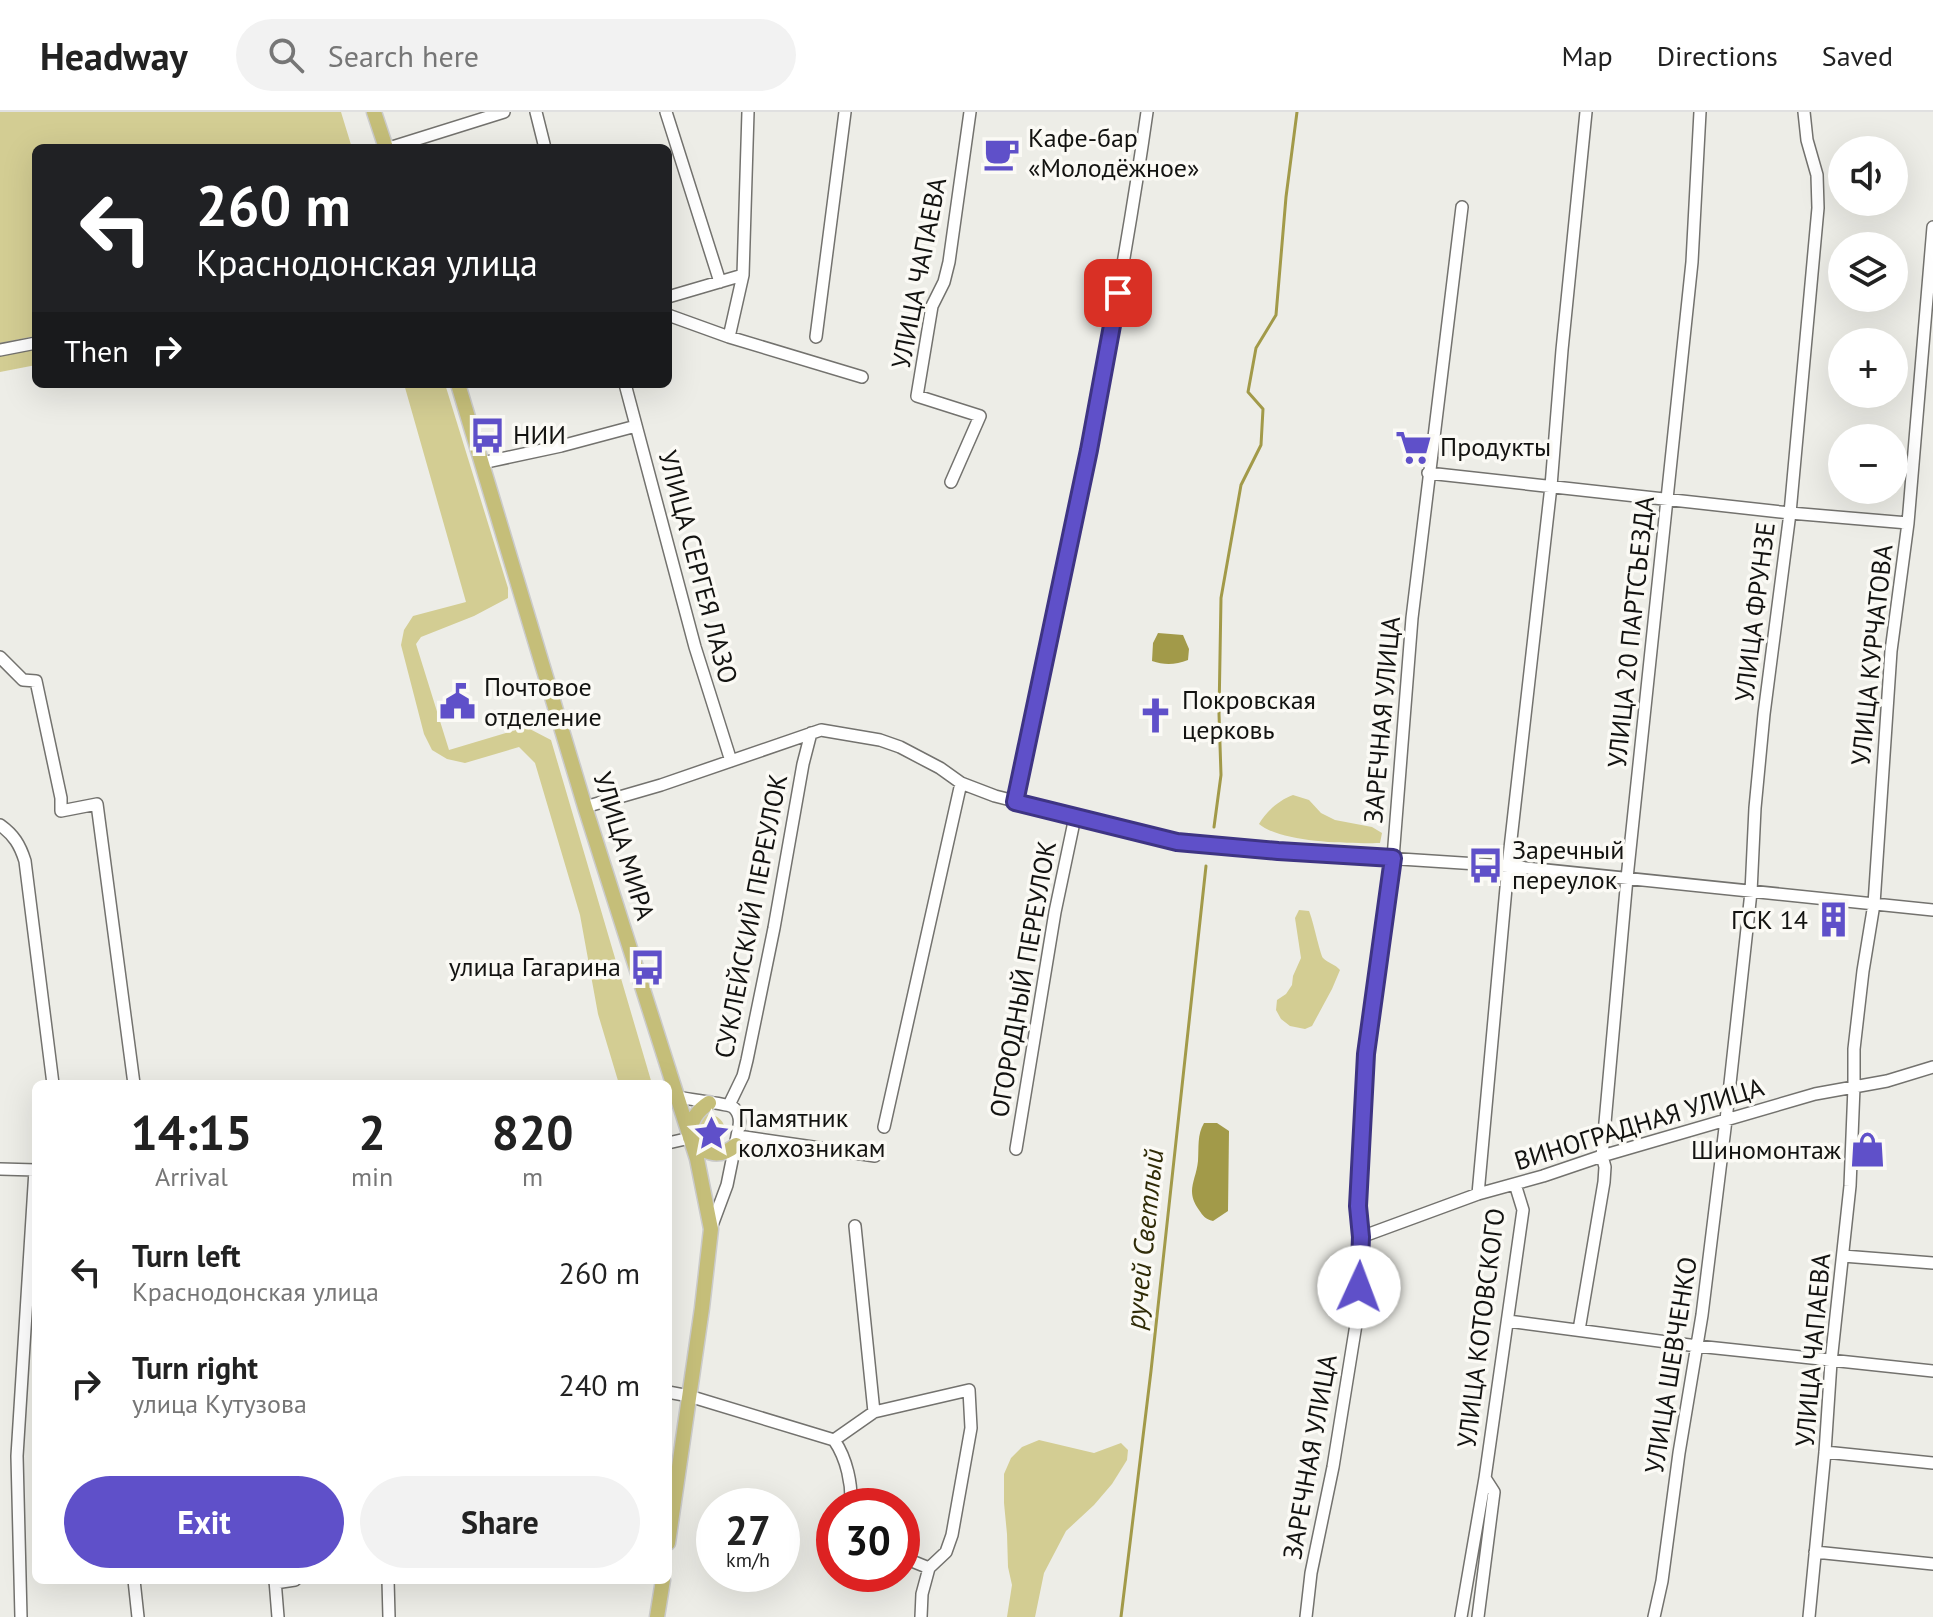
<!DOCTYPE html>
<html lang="en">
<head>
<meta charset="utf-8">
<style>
  :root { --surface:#fff; --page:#f2f2f2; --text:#222; --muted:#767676; --line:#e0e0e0; --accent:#5f50c9 }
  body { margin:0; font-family:"PT Sans",sans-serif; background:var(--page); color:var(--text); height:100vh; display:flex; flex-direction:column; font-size:30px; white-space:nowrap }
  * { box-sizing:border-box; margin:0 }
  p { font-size:26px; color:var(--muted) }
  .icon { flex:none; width:44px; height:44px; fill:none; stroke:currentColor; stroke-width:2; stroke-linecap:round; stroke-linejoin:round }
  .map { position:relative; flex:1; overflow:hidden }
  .panel { position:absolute; left:32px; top:968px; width:640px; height:504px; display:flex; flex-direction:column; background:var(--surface); border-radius:12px; box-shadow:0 8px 32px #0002 }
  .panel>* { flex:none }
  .top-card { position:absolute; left:32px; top:32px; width:640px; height:244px; border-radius:12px; box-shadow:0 8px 32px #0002; background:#202124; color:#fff; overflow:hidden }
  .controls { position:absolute; left:1828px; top:24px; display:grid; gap:16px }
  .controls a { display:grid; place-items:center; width:80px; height:80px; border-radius:50%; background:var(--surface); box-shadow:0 8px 32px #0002; font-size:40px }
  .speed { position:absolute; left:696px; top:1376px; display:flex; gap:16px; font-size:40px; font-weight:700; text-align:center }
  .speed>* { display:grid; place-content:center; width:104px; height:104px; border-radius:50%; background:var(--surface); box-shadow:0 8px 32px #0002; line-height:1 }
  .speed small { font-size:20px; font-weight:400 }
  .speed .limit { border:12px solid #d22; background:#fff; color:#111 }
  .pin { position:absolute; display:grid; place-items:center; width:68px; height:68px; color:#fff; margin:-34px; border-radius:16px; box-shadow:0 4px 12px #0006 }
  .me { position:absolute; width:88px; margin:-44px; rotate:2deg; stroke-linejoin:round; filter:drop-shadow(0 0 6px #0008) }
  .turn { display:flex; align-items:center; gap:28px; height:168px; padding:0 32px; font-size:36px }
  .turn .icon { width:104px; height:104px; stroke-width:2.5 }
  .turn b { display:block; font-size:56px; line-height:68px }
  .then { display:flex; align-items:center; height:76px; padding:0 32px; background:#0003; gap:16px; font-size:30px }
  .eta { display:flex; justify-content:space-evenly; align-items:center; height:136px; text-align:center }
  .eta b { font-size:48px; font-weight:700; line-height:56px }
  .cta { display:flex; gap:16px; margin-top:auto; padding:16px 32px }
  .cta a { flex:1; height:92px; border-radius:48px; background:var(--accent); color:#fff; font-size:32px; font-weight:700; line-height:92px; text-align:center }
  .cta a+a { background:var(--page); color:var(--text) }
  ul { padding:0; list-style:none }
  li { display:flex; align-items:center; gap:24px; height:112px; padding:0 32px }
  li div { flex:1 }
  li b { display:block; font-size:30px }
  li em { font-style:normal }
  header { display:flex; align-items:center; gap:48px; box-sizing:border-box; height:112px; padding:0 40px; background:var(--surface); border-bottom:2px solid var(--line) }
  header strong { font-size:38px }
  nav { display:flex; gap:44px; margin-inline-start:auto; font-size:28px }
  .search { width:560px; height:72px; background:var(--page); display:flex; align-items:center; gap:20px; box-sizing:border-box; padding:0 28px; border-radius:44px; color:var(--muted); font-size:30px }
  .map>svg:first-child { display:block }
  .green { fill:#d3cd93 }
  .water { fill:#a29a49 }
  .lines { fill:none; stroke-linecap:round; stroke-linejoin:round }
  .stream { stroke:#a29a49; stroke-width:3 }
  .minor-casing { stroke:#73726e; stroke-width:14 }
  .major-casing { stroke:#cbcbcb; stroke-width:17 }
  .minor { stroke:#fff; stroke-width:11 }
  .major { stroke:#c5be79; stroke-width:14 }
  .route-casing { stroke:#3e3483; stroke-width:20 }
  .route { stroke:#5f50c9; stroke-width:14 }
  .labels { text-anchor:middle; stroke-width:7; stroke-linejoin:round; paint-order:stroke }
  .poi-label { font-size:26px; fill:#131311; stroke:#fbfaf5; text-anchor:start }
  .street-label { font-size:26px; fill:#131311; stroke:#fbfaf5 }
  .water-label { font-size:28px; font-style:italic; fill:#2f2b07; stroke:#fbfaf5 }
</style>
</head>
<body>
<header>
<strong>Headway</strong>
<div class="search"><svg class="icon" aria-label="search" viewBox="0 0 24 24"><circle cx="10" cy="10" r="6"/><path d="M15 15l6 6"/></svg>Search here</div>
<nav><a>Map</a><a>Directions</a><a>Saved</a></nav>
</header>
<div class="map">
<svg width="1933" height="1505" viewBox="0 0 1933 1505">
  <rect width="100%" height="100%" fill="#edede7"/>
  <path class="green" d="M0 0H341L352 36H36V224L0 231Z
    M36 237V253L0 260V244Z
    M404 272H445L508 476V486L474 504 421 525 416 532 449 638 526 615 551 628 652 972H619L598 902 580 803 535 651 519 635 465 651 447 647 432 638 424 622 401 533 404 518 413 504 466 490Z
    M1293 683 1309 688 1321 701 1335 708 1372 715 1382 721 1380 731C1351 732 1281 731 1259 712 1266 700 1279 688 1293 683Z
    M1299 798 1309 799C1313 808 1320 842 1323 846 1328 851 1335 852 1340 858L1332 877 1312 914 1305 917 1290 914 1281 907 1276 898 1277 888 1286 882 1292 873 1293 864 1301 846 1295 806Z
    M705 1002C736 1002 729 1045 697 1029L694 1013Z
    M1039 1328 1094 1341 1121 1331 1128 1338 1127 1348 1112 1372 1094 1393 1066 1419 1044 1461 1035 1505H1007L1012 1473 1008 1455 1007 1422 1004 1391V1362L1011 1346 1022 1335Z"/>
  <path class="water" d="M1158 521 1183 523 1189 537 1188 548C1175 553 1164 553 1152 549L1153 531Z
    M1204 1011H1217L1229 1019 1228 1099 1213 1109C1205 1107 1203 1104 1199 1098 1185 1079 1196 1069 1198 1049 1199 1035 1197 1023 1204 1011Z"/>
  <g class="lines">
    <path class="stream" d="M1214 715 1221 663 1219 602 1221 486 1241 373 1261 333 1263 297 1248 280 1256 236 1276 203 1286 85 1297 0
      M1121 1505 1151 1259 1206 754"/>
    <defs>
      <path id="minor" d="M536 0 545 36
        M666 0 720 170
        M389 36 504 0
        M668 185 743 163
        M668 203 729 225 862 265
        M729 225 743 163 748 0
        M816 225 845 0
        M0 238 36 231
        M625 272 695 535 731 649
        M482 351 561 334 636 314
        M1428 361 1790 401 1908 411
        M951 370 980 304 917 284 932 194 944 170 949 150 970 0
        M0 545 23 568 36 569 61 686V699L97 692 134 972
        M1015 690C1063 461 1114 232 1147 0
        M585 695 661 673 821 618 880 628 900 635 940 656 961 671 995 684 1177 730 1278 739 1508 754 1933 798
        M0 713C14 723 20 733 25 749L53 972
        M677 985C687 987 730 992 734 996 739 1001 740 1008 739 1014L727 1073 711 1116
        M729 993 743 964 747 948 774 816 803 652 811 621
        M884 1015 961 671
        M738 1024 875 1044
        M668 1031 690 1026
        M1016 1037 1055 800 1075 705
        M0 1057 36 1058
        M1478 1082 1508 754 1551 374 1562 238 1586 0
        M855 1114 874 1300
        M1361 1125 1478 1082 1543 1064 1602 1044 1815 982 1887 969 1933 955
        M1843 1144 1933 1151
        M1508 1209 1697 1234 1933 1259
        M1579 1218 1604 1070 1605 1055 1602 1044 1627 766 1692 150 1700 0
        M668 1280 689 1284 834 1328C847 1347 852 1372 851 1394
        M834 1328 874 1300 969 1278 971 1316 952 1423 946 1440 929 1456 922 1482 921 1505
        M1825 1340 1933 1351
        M1815 1440 1933 1452
        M902 1445 929 1456
        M134 1468 138 1505
        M275 1468 278 1505
        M388 1468 389 1505
        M275 1471 295 1468
        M21 1505 17 1344 35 1058
        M1306 1505 1311 1461 1333 1355 1358 1200 1361 1125 1358 1094 1366 942 1393 746 1412 506 1462 95
        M1461 1505 1485 1366 1523 1098 1515 1072
        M1478 1505 1494 1380 1485 1366
        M1654 1505 1662 1469 1679 1341 1702 1203 1726 1008 1751 780 1755 696 1764 602 1790 401 1818 96 1817 63 1807 28 1804 0
        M1809 1505 1825 1340 1831 1250 1850 1074 1854 975V937L1863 859 1874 792 1891 539 1908 411 1933 115"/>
      <path id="major" d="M374 0 386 36
        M458 272 585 695 697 1047 711 1117 702 1196 668 1431
        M690 1021C691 1007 698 998 709 991
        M690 1026C704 1042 718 1048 736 1033
        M657 1505 663 1468"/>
    </defs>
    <use href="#minor" class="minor-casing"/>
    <use href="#major" class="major-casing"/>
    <use href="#minor" class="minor"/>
    <use href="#major" class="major"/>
  </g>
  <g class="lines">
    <defs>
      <path id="route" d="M1118 181 1089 338 1015 690 1177 730 1278 739 1393 746 1366 942 1358 1094 1361 1125 1359 1175"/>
    </defs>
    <use href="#route" class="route-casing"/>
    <use href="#route" class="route"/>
  </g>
  <defs>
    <symbol id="cafe-bare" viewBox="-9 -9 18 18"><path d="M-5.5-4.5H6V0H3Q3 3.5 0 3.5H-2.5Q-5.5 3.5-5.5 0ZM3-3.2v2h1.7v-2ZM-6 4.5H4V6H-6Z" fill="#5f50c9" stroke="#fbfaf5" stroke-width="2.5" paint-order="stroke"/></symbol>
    <symbol id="bus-bare" viewBox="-9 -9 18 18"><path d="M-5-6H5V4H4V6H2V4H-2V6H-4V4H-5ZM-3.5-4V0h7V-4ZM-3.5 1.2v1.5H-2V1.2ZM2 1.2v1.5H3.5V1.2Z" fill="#5f50c9" stroke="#fbfaf5" stroke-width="2.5" paint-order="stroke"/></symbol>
    <symbol id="supermarket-bare" viewBox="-9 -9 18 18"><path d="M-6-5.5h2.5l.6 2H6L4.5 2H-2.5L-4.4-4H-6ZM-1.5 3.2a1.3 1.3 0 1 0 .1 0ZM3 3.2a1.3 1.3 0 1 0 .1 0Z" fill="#5f50c9" stroke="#fbfaf5" stroke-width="2.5" paint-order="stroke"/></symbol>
    <symbol id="civic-bare" viewBox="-9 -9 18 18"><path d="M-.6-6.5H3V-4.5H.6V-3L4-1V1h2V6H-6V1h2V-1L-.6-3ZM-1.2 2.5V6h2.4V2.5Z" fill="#5f50c9" stroke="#fbfaf5" stroke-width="2.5" paint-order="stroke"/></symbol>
    <symbol id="church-bare" viewBox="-9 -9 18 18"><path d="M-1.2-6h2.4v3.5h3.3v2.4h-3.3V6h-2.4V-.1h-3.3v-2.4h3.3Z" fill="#5f50c9" stroke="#fbfaf5" stroke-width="2.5" paint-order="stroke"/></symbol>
    <symbol id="building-bare" viewBox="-9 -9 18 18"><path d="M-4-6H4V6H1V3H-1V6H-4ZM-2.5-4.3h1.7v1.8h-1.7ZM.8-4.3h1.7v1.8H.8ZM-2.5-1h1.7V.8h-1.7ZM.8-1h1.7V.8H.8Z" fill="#5f50c9" stroke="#fbfaf5" stroke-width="2.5" paint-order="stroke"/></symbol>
    <symbol id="sight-bare" viewBox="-9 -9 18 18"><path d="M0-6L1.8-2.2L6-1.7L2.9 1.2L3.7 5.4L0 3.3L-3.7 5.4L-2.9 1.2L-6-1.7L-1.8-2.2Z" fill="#5f50c9" stroke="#fbfaf5" stroke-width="2.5" paint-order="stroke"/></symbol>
    <symbol id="shop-bare" viewBox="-9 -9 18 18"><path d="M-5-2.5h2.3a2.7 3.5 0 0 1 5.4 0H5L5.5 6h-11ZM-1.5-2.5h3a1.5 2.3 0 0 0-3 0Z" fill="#5f50c9" stroke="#fbfaf5" stroke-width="2.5" paint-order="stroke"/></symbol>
  </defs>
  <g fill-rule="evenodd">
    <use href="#cafe-bare" x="976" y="16" width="51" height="51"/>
    <use href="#bus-bare" x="462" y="298" width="51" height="51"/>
    <use href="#supermarket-bare" x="1388" y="310" width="51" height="51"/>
    <use href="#civic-bare" x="432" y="564" width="51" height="51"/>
    <use href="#church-bare" x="1130" y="578" width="51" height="51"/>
    <use href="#bus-bare" x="1460" y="728" width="51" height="51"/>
    <use href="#building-bare" x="1808" y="782" width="51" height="51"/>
    <use href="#bus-bare" x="622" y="830" width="51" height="51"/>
    <use href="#sight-bare" x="686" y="996" width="51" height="51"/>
    <use href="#shop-bare" x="1842" y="1012" width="51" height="51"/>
  </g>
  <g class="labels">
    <g class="poi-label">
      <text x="1028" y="35">Кафе-бар<tspan x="1028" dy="30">«Молодёжное»</tspan></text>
      <text x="513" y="332">НИИ</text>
      <text x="1440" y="344">Продукты</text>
      <text x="484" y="584">Почтовое<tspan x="484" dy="30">отделение</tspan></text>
      <text x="1182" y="597">Покровская<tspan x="1182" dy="30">церковь</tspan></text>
      <text x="1512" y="747">Заречный<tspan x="1512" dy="30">переулок</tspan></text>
      <text x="1808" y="817" text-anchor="end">ГСК 14</text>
      <text x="621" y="864" text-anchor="end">улица Гагарина</text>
      <text x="738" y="1015">Памятник<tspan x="738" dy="30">колхозникам</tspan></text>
      <text x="1841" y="1047" text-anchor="end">Шиномонтаж</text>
    </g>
    <g class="street-label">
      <text transform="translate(919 161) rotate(-79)" y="9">УЛИЦА ЧАПАЕВА</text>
      <text transform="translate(698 455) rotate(75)" y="9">УЛИЦА СЕРГЕЯ ЛАЗО</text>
      <text transform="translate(1755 500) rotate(-83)" y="9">УЛИЦА ФРУНЗЕ</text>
      <text transform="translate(1631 520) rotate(-84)" y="9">УЛИЦА 20 ПАРТСЪЕЗДА</text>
      <text transform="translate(1872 543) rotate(-84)" y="9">УЛИЦА КУРЧАТОВА</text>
      <text transform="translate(1382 608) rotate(-85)" y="9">ЗАРЕЧНАЯ УЛИЦА</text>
      <text transform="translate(624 734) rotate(73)" y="9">УЛИЦА МИРА</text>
      <text transform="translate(751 804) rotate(-79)" y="9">СУКЛЕЙСКИЙ ПЕРЕУЛОК</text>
      <text transform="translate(1023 867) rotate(-80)" y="9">ОГОРОДНЫЙ ПЕРЕУЛОК</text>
      <text transform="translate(1639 1012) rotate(-17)" y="9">ВИНОГРАДНАЯ УЛИЦА</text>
      <text transform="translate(1481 1216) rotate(-83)" y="9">УЛИЦА КОТОВСКОГО</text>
      <text transform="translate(1813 1238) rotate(-85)" y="9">УЛИЦА ЧАПАЕВА</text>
      <text transform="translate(1671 1253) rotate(-81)" y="9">УЛИЦА ШЕВЧЕНКО</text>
      <text transform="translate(1310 1345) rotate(-80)" y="9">ЗАРЕЧНАЯ УЛИЦА</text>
    </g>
    <g class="water-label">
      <text transform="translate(1144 1127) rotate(-84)" y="10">ручей Светлый</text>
    </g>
  </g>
</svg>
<div class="controls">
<a><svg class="icon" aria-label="sound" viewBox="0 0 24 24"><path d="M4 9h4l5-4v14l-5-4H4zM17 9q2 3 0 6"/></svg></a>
<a><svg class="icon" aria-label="layers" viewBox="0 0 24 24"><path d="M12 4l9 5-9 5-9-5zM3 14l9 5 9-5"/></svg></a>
<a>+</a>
<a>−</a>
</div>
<div class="speed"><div>27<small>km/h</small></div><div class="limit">30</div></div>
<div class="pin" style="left:1118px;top:181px;background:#d93025"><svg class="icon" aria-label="arrive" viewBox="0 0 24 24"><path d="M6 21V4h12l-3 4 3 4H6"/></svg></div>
<svg class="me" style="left:1359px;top:1175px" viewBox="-20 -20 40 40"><circle r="19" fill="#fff"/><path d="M0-13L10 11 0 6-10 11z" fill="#5f50c9"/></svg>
<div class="top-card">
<div class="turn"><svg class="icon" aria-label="left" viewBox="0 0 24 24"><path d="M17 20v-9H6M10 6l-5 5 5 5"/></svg><div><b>260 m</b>Краснодонская улица</div></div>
<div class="then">Then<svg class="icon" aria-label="right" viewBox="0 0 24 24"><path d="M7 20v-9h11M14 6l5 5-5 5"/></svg></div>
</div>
<section class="panel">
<div class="eta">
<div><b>14:15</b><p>Arrival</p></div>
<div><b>2</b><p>min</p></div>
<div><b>820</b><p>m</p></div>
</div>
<ul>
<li><svg class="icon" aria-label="left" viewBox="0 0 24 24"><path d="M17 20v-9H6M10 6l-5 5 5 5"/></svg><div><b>Turn left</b><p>Краснодонская улица</p></div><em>260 m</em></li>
<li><svg class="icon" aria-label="right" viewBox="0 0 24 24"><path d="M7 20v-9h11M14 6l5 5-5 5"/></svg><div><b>Turn right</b><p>улица Кутузова</p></div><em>240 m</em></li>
</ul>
<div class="cta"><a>Exit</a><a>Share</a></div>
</section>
</div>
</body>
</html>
